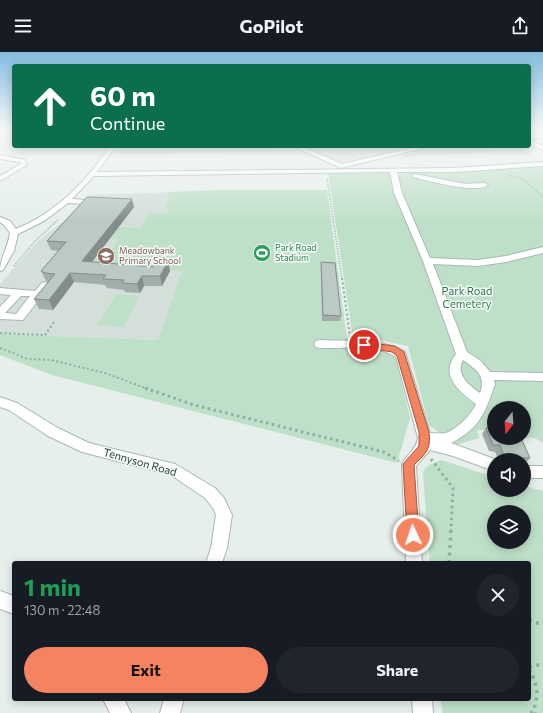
<!DOCTYPE html>
<html lang="en">
<head>
<meta charset="utf-8">
<style>
  :root { --surface:#171b24; --page:#20242c; --text:#f1f3f6; --muted:#9ea1a6; --accent:#f4845f }
  body { margin:0; font-family:Commissioner,sans-serif; background:var(--page); color:var(--text); height:100vh; display:flex; flex-direction:column; font-size:15px; white-space:nowrap }
  * { box-sizing:border-box; margin:0 }
  p { font-size:13px; color:var(--muted) }
  .icon { flex:none; width:22px; height:22px; fill:none; stroke:currentColor; stroke-width:2; stroke-linecap:round; stroke-linejoin:round }
  .map { position:relative; flex:1; overflow:hidden }
  .details { position:absolute; left:12px; top:509px; width:519px; height:140px; display:flex; flex-direction:column; background:var(--surface); border-radius:4px; box-shadow:0 2px 10px #0003 }
  .details>* { flex:none }
  .banner { position:absolute; left:12px; top:12px; width:519px; height:84px; border-radius:4px; box-shadow:0 2px 10px #0003; background:#0b6e4f; color:#fff; overflow:hidden }
  .needle { width:26px; rotate:197deg }
  .fabs { position:absolute; left:487px; top:349px; display:grid; gap:8px }
  .fabs a { display:grid; place-items:center; width:44px; height:44px; border-radius:50%; background:var(--surface); box-shadow:0 2px 10px #0003; font-size:20px }
  .pin { position:absolute; display:grid; place-items:center; width:34px; height:34px; color:#fff; margin:-17px; border:2px solid #fff; border-radius:50%; box-shadow:0 1px 4px #0007 }
  .me { position:absolute; width:44px; margin:-22px; rotate:357deg; stroke-linejoin:round; filter:drop-shadow(0 0 3px #0008) }
  .turn { display:flex; align-items:center; gap:14px; height:84px; padding:0 12px; font-size:18px }
  .turn .icon { width:52px; height:52px; stroke-width:2.5 }
  .turn b { display:block; font-size:28px; line-height:34px }
  .round { display:grid; place-items:center; flex:none; width:42px; height:42px; border-radius:21px; background:var(--page) }
  .overview { display:flex; align-items:center; justify-content:space-between; height:68px; padding:0 12px }
  h1 { font-size:24px; font-weight:700; line-height:30px; color:#1e9e55 }
  .button { display:flex; gap:8px; margin-top:auto; padding:8px 12px }
  .button a { flex:1; height:46px; border-radius:24px; background:var(--accent); color:#111; font-size:16px; font-weight:700; line-height:46px; text-align:center }
  .button a+a { background:var(--page); color:var(--text) }
  header { display:flex; justify-content:space-between; align-items:center; height:52px; padding:0 12px; background:var(--surface); font-size:18px; font-weight:700 }
  .map>svg:first-child { display:block }
  .built { fill:#d4dfda }
  .green { fill:#bfe0c8; fill-rule:evenodd }
  .lines { fill:none; stroke-linecap:round; stroke-linejoin:round }
  .minor-casing { stroke:#a8b8b2; stroke-width:2 }
  .path-far3 { stroke:#86b3a5; stroke-width:1.5; stroke-dasharray:1 1.5; stroke-linecap:butt }
  .path-far2 { stroke:#86b3a5; stroke-width:2; stroke-dasharray:2 2.5; stroke-linecap:butt }
  .path-far1 { stroke:#86b3a5; stroke-width:3; stroke-dasharray:2.5 3.5; stroke-linecap:butt }
  .path { stroke:#86b3a5; stroke-width:3.5; stroke-dasharray:3 4.5; stroke-linecap:butt }
  .minor { fill:#fff; fill-rule:evenodd }
  .wall { fill:#a1aea9 }
  .shaded-wall { fill:#838d89 }
  .building { fill:#bbcac4; stroke:#838d89 }
  .route { fill:#f4845f; stroke:#9f563e }
  .labels { text-anchor:middle; stroke-width:3; stroke-linejoin:round; paint-order:stroke }
  .far-leisure-label { font-size:9px; fill:#27864d; stroke:#f7fbf9; text-anchor:start }
  .far-education-label { font-size:9px; fill:#785e54; stroke:#f7fbf9; text-anchor:start }
  .park-label { font-size:11px; fill:#2d7a4b; stroke:#f7fbf9 }
  .street-label { font-size:11px; fill:#24423a; stroke:#f7fbf9 }
</style>
</head>
<body>
<header><svg class="icon" aria-label="menu" viewBox="0 0 24 24"><path d="M4 6h16M4 12h16M4 18h16"/></svg>GoPilot<svg class="icon" aria-label="share" viewBox="0 0 24 24"><path d="M12 15V3M7 8l5-5 5 5M5 13v7h14v-7"/></svg></header>
<div class="map">
<svg width="543" height="661" viewBox="0 0 543 661">
  <rect width="100%" height="100%" fill="#e6efeb"/>
  <path class="built" d="M125 94H292L296 99 117 102Z
    M300 94H481L492 100 405 105 396 100 343 112Z
    M210 139 158 288 0 282V232L38 189 65 168 89 143Z"/>
  <path class="green" d="M543 115V391L535 386H516H524V356H494V378H477L479 386 456 393 429 373 408 294 384 289 353 286 328 120 391 121 392 123H401L400 121 491 118Z
    M217 138H327L348 295 395 302 410 366 397 411 52 323 0 303V282L158 288 182 219 156 217 87 218 100 201H109L119 187 110 186 118 175 140 176 149 161 167 162 170 157 164 156 169 149 168 140Z
    M117 242 140 244 123 275 97 273Z
    M441 408 494 425V438H524V434L543 439V661H442L441 647H529V511H430L423 422C425 412 433 412 441 408ZM494 460H524V490H494Z"/>
  <g class="lines">
    <defs>
      <path id="minor" d="M529 82H543V86H529Z
        M529 87 543 94V99L529 91Z
        M110 94H116L97 120 454 116 543 110V114L454 120H397L402 141 430 206 478 208 506 204 543 195V201L506 210 478 214 433 212 467 300 481 309 490 320 543 321V329L494 328 495 332C485 361 480 376 451 391L497 408H494V419L453 404 430 398 416 414 422 511H406L402 412C407 402 416 398 418 386L396 305C374 291 344 297 320 296L316 295 314 292 316 289 320 288C348 290 380 285 405 300L430 381C435 381 442 382 446 381 457 377 472 362 476 352 459 339 439 323 456 302L423 209 394 141 390 120 94 124 72 147 100 149 104 151 103 153 68 151 44 169 18 182 14 199 3 218 0 219C0 206 8 195 10 181L4 173 0 170V165L10 169 16 177C55 161 87 129 110 94ZM463 308C477 318 486 324 480 341 469 333 455 323 463 308Z
        M292 94H300L342 112 421 94H432L341 116Z
        M0 103 25 108 27 113 0 129V124L21 112 20 110 0 107Z
        M415 122 465 132 485 131 488 133C477 142 428 129 413 125V123Z
        M45 230 50 233 23 268 0 267V255L11 243 0 242V236L35 239 42 231ZM21 244H30L16 262 5 261Z
        M0 345 17 351 58 376 89 391 175 412 215 436 224 446 232 463 227 496 222 511H206L211 496 216 463 213 456 205 446 171 423 82 400 48 384 9 358 0 355Z
        M524 414H543V426H524Z
        M0 539 14 544V562L0 557Z
        M103 647H124L131 661H110Z
        M164 647H184L180 661H160Z
        M412 647H432L433 661H413Z"/>
    </defs>
    <use href="#minor" class="minor-casing"/>
    <path class="path-far3" d="M509 123 523 127 543 145
      M327 127 342 227
      M14 214 35 189 59 167"/>
    <path class="path-far2" d="M342 226 350 284
      M0 281 45 283 54 270
      M0 296 28 307 51 308 105 321 148 337"/>
    <path class="path-far1" d="M145 336 194 353 384 400 399 409
      M431 407 453 436 451 478"/>
    <path class="path" d="M449 511 451 477
      M529 568 543 573
      M529 615 543 612
      M529 617C533 625 537 633 537 642 537 648 533 655 535 661
      M530 661 535 659"/>
    <use href="#minor" class="minor"/>
  </g>
  <path class="wall" d="M134 155 92 210 153 215 168 210 170 219 162 234H144L140 241 125 240 124 238 107 236 105 233 74 230 53 258 39 257 34 247 48 230 46 229 41 219 59 199 51 198 47 189Z
    M321 210 341 264 340 269H322L321 216Z
    M486 376 530 406 525 412H524V408H499L495 400 489 399 482 382Z"/>
  <path class="shaded-wall" d="M132 147 134 155 85 219 82 209Z
    M168 210 170 219 162 234 160 224Z
    M70 221 74 230 53 258 49 248Z
    M142 224 144 234 140 241 137 232Z"/>
  <path class="building" d="M87 145 132 147 82 209 153 215 156 209 168 210 160 224H142L137 232 122 231 124 228 103 227 106 223 70 221 49 248 34 247 55 222 45 221 41 219 66 190 47 189Z
    M321 210 335 211 341 264 323 263Z
    M486 376H494V386H521L530 406H505L500 393H493Z"/>
  <linearGradient id="sky" x2="0" y2="1"><stop stop-color="#84bce0"/><stop offset="0.45" stop-color="#f4f8f6"/><stop offset="1" stop-color="#f4f8f6" stop-opacity="0"/></linearGradient>
  <rect width="543" height="170" fill="url(#sky)"/>
  <path class="route" d="M364 290 395 294 404 300 429 380C431 398 426 401 414 413L419 483 417 487 413 489 408 487 407 483 403 412 419 394V380L397 304 392 300 361 295 360 293 361 291Z"/>
  <defs>
    <symbol id="stadium-disc" viewBox="-11 -11 22 22"><circle r="9.5" fill="#2e9e5b" stroke="#f7fbf9"/><path d="M0-5a6.5 5 0 1 0 0 10a6.5 5 0 1 0 0-10ZM-3.5-1.8h7v3.6h-7Z" fill="#fff"/></symbol>
    <symbol id="school-disc" viewBox="-11 -11 22 22"><circle r="9.5" fill="#8d6e63" stroke="#f7fbf9"/><path d="M0-5L7-2L0 1L-7-2ZM-4 1L0 2.5L4 1V4Q0 6-4 4Z" fill="#fff"/></symbol>
  </defs>
  <g fill-rule="evenodd">
    <use href="#stadium-disc" x="252" y="191" width="20" height="20"/>
    <use href="#school-disc" x="96" y="194" width="20" height="20"/>
  </g>
  <g class="labels">
    <g class="far-leisure-label">
      <text x="275" y="199">Park Road<tspan x="275" dy="10">Stadium</tspan></text>
    </g>
    <g class="far-education-label">
      <text x="119" y="202">Meadowbank<tspan x="119" dy="10">Primary School</tspan></text>
    </g>
    <g class="park-label">
      <text x="467" y="243">Park Road<tspan x="467" dy="13">Cemetery</tspan></text>
    </g>
    <g class="street-label">
      <text transform="translate(140 410) rotate(16)" y="4">Tennyson Road</text>
    </g>
  </g>
</svg>
<div class="fabs">
<a><svg class="needle" viewBox="-14 -14 28 28"><path d="M0-13l5 13h-10z" fill="#e53935"/><path d="M0 13l5-13h-10z" fill="#9ea1a6"/></svg></a>
<a><svg class="icon" aria-label="sound" viewBox="0 0 24 24"><path d="M4 9h4l5-4v14l-5-4H4zM17 9q2 3 0 6"/></svg></a>
<a><svg class="icon" aria-label="layers" viewBox="0 0 24 24"><path d="M12 4l9 5-9 5-9-5zM3 14l9 5 9-5"/></svg></a>
</div>
<div class="pin" style="left:364px;top:293px;background:#d93025"><svg class="icon" aria-label="arrive" viewBox="0 0 24 24"><path d="M6 21V4h12l-3 4 3 4H6"/></svg></div>
<svg class="me" style="left:413px;top:483px" viewBox="-20 -20 40 40"><circle r="17" fill="#f4845f" stroke="#fff" stroke-width="3"/><path d="M0-11L8 9 0 5-8 9z" fill="#fff"/></svg>
<div class="banner">
<div class="turn"><svg class="icon" aria-label="ahead" viewBox="0 0 24 24"><path d="M12 20V5M6 11l6-6 6 6"/></svg><div><b>60 m</b>Continue</div></div>
</div>
<section class="details">
<div class="overview"><div><h1>1 min</h1><p>130 m · 22:48</p></div><a class="round"><svg class="icon" aria-label="close" viewBox="0 0 24 24"><path d="M6 6l12 12M18 6L6 18"/></svg></a></div>
<div class="button"><a>Exit</a><a>Share</a></div>
</section>
</div>
</body>
</html>
